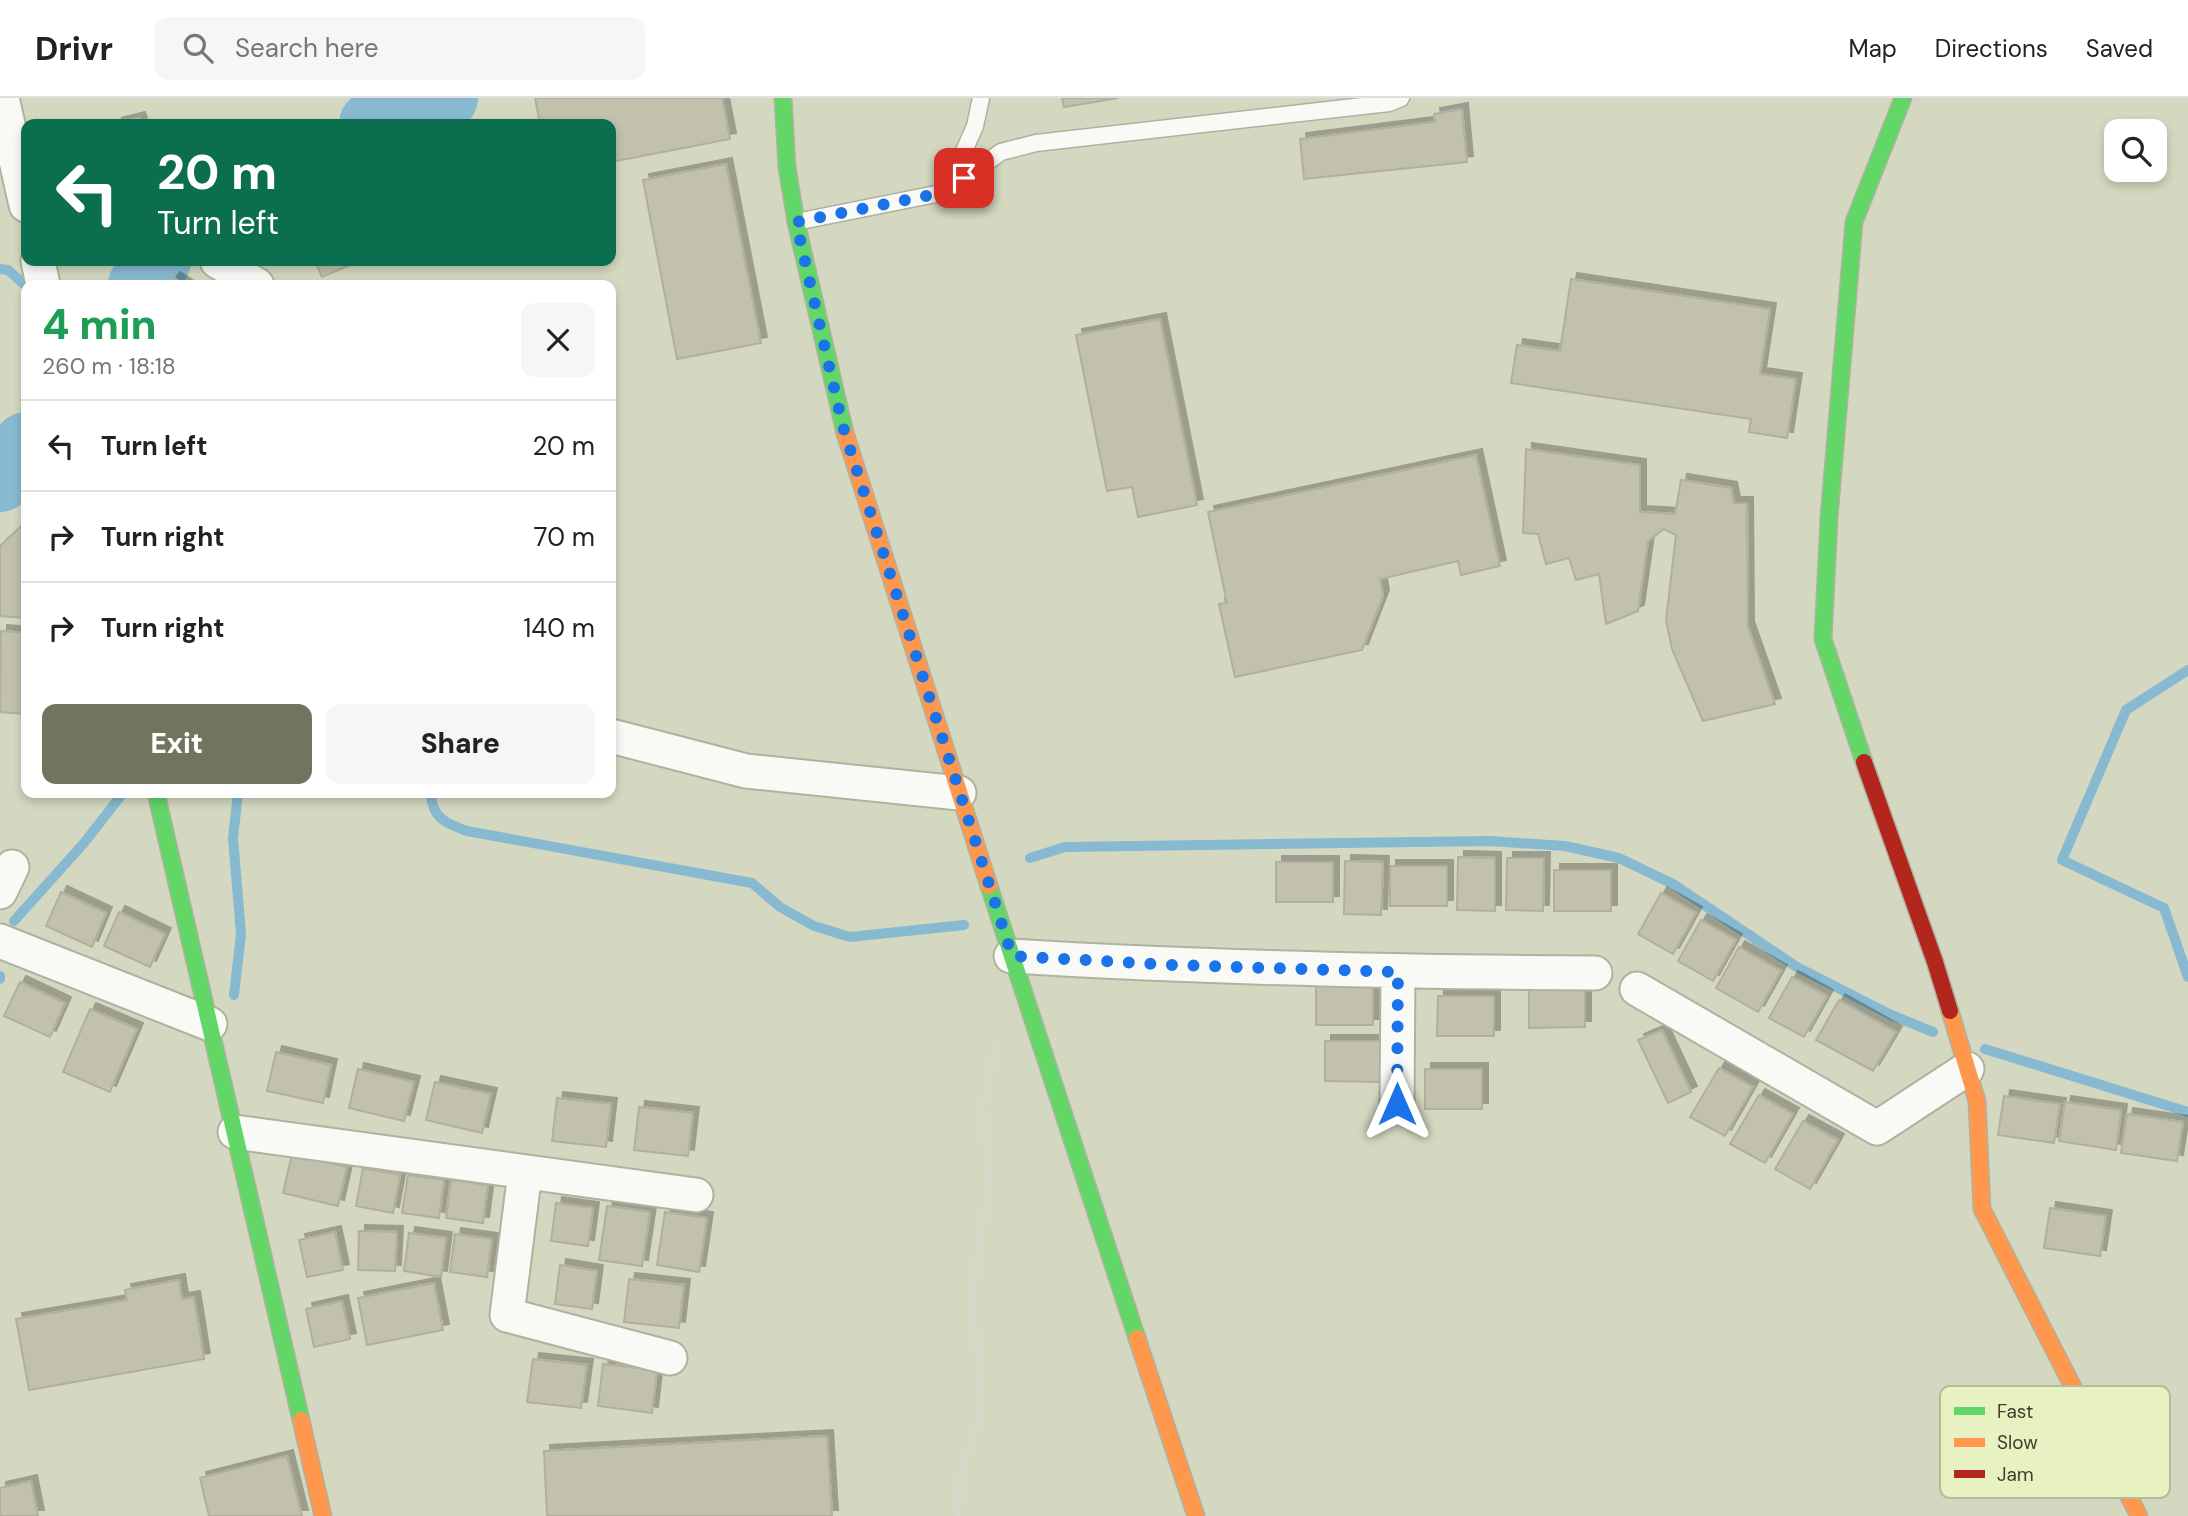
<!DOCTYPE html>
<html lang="en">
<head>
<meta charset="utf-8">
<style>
  :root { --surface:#fff; --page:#f6f6f6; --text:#222; --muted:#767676; --line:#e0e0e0; --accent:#717560 }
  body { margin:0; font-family:"DM Sans",sans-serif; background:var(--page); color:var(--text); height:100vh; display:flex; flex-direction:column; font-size:26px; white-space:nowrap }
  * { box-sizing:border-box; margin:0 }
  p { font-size:23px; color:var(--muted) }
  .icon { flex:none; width:38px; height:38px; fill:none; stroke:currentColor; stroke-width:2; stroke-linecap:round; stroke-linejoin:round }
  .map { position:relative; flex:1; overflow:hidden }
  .side { position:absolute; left:21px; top:182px; width:595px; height:518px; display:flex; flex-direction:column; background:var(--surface); border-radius:14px; box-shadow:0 4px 10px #0003 }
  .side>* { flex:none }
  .hud { position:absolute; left:21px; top:21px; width:595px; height:147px; border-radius:14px; box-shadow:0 4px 10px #0003; background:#0b6e4f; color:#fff; overflow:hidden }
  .buttons { position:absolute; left:2104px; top:21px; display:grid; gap:14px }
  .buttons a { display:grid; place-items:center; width:63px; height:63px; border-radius:14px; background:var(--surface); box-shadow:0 4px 10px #0003; font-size:35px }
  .pin { position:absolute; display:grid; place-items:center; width:60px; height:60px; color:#fff; margin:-30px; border-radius:14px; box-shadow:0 4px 10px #0006 }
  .me { position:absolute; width:77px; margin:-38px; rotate:0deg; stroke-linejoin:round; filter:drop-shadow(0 0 5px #0008) }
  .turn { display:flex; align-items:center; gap:24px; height:147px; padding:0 21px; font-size:32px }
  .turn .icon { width:91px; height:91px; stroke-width:2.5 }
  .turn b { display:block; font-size:49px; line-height:60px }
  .round { display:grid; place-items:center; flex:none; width:74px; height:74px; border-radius:14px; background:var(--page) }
  .overview { display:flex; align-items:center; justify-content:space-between; height:119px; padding:0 21px }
  h1 { font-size:42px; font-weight:800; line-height:52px; color:#1e9e55 }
  .primary-button { display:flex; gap:14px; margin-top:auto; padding:14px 21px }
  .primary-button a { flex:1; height:80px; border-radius:14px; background:var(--accent); color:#fff; font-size:28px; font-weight:800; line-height:80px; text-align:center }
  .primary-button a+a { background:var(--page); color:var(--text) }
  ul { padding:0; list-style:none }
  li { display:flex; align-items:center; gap:21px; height:91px; padding:0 21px; border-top:2px solid var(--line) }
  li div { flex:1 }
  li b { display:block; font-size:26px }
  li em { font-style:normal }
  header { display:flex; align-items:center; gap:42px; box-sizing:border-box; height:98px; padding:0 35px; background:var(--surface); border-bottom:2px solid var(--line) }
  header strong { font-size:33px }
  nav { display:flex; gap:38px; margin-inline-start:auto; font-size:24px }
  .search { width:490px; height:63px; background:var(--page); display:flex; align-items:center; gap:18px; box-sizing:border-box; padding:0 24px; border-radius:14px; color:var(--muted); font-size:26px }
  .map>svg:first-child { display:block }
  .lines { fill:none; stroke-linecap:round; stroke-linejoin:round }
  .stream { stroke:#87bad1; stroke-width:10 }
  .river { stroke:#87bad1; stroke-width:66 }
  .building { fill:#c1c1ad; stroke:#b0b09d; stroke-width:2; filter:url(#shadow) }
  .lane-casing { stroke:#afb29f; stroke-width:19 }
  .street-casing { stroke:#afb29f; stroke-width:37 }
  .fast-casing { stroke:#afb29f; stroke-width:19 }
  .slow-casing { stroke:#afb29f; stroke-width:19 }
  .jam-casing { stroke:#afb29f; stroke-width:19 }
  .path { stroke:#d6d7cf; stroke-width:4.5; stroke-dasharray:7 3.5; stroke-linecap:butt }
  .lane { stroke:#f9f9f6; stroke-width:16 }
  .street { stroke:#f9f9f6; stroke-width:33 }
  .fast { stroke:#63d668; stroke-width:16 }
  .slow { stroke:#ff974d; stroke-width:16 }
  .jam { stroke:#b3261e; stroke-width:16 }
  .route { stroke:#1a73e8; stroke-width:12; stroke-dasharray:0 21.6 }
  .key { fill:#e8f1c2; stroke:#b4bc95; stroke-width:2 }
  .key-label { font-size:19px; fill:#3b3f2c }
</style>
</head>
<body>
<header>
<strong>Drivr</strong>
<div class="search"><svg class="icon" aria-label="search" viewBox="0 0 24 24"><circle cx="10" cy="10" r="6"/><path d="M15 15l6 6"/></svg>Search here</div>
<nav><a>Map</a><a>Directions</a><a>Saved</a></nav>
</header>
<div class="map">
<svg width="2188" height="1418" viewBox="0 0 2188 1418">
  <defs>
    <filter id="shadow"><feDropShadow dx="6" dy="-6" stdDeviation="0" flood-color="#0004"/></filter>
  </defs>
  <rect width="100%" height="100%" fill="#d4d8c0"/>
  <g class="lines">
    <path class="stream" d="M0 171 8 172 26 188
      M2188 572 2126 612 2062 762 2164 810 2188 879
      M431 695C432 721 446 725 467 733L752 785 780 809 814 828 850 839 964 827
      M1030 760 1065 749 1490 743 1565 748 1619 760 1673 786 1797 869 1889 916 1933 934
      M14 823 84 745 123 695
      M0 881V878
      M234 897 241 836 233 740 238 695
      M1985 951 2188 1014"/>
    <path class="river" d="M372 26 445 0
      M141 187 158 163
      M0 381 26 347"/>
  </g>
  <path class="building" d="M535 0H722L730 41 611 64V26H540Z
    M1062 0H1118L1064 9Z
    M1462 11 1467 64 1304 81 1300 41 1435 24 1434 16Z
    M139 20 141 26H115Z
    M726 66 761 245 677 261 643 82Z
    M315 163H360L322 179Z
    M174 180 185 187H169Z
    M1571 181 1770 211 1760 276 1796 281 1787 340 1749 334 1751 321 1511 285 1517 247 1560 253Z
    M1160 221 1197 407 1138 419 1132 389 1107 393 1076 237Z
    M1526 351 1640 367V414L1675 416 1681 382 1731 390 1734 405H1747L1748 529 1775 606 1703 623 1672 551 1666 522 1676 437 1664 431 1648 443 1638 513 1606 526 1599 476 1576 482 1569 460 1546 466 1538 436 1523 435Z
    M1476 357 1500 468 1461 477 1458 463 1380 481 1383 498 1362 552 1235 579 1219 506 1227 505 1208 414Z
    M26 424V520L0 518V448Z
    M1 533 26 535V616L0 614Z
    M1458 759 1495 760V813L1457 812Z
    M1507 760H1544L1543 813 1506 812Z
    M1345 763 1383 764 1381 817 1344 816Z
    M1276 764H1333V804H1276Z
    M1390 768H1447V808H1390Z
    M1554 772H1611V813H1554Z
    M61 794 106 815 92 849 46 828Z
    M1661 795 1696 815 1673 856 1638 836Z
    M119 814 165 836 150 869 104 848Z
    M1701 822 1736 842 1713 883 1678 863Z
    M1739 849 1781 873 1758 914 1716 890Z
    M1792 879 1827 898 1804 939 1769 920Z
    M20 884 65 905 50 939 4 918Z
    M1316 887H1373V927H1316Z
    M1529 889H1585V929L1529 930Z
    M1438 898H1494V938H1437Z
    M1839 902 1896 934 1873 973 1816 942Z
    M90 911 137 931 110 994 63 974Z
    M1662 932 1691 994 1668 1005 1638 942Z
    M1325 943H1382V984L1325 983Z
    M276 954 331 967 323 1005 267 993Z
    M1719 970 1753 989 1725 1038 1690 1019Z
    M358 971 414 984 404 1023 349 1010Z
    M1425 971H1482V1011H1425Z
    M435 984 491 996 482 1035 426 1022Z
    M1759 997 1793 1016 1765 1065 1730 1046Z
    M2004 998 2060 1006 2054 1045 1998 1037Z
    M557 1000 611 1006 606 1049 552 1043Z
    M2065 1004 2121 1012 2116 1052 2059 1043Z
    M639 1009 693 1015 688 1058 634 1052Z
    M2127 1016 2183 1024 2177 1063 2121 1055Z
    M1803 1023 1838 1042 1810 1091 1775 1071Z
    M292 1056 347 1069 338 1108 283 1095Z
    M363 1070 400 1077 393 1115 356 1108Z
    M408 1077 444 1082 439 1120 402 1115Z
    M451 1082 488 1087 483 1125 446 1120Z
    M556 1105 593 1110 588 1148 551 1143Z
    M607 1108 650 1114 642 1168 599 1162Z
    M2050 1110 2106 1118 2100 1158 2044 1150Z
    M665 1114 707 1120 699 1174 657 1167Z
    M359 1133 397 1134 395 1173 358 1172Z
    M335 1134 343 1172 307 1179 299 1142Z
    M409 1135 446 1140 441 1179 404 1173Z
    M455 1136 492 1141 487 1179 450 1174Z
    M560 1167 597 1173 592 1211 555 1206Z
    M629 1181 684 1187 679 1230 624 1224Z
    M179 1182 182 1201 194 1199 204 1261 29 1292 16 1221 127 1202 125 1192Z
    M434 1185 443 1232 367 1247 358 1200Z
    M342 1203 350 1241 314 1249 306 1211Z
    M533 1261 587 1267 581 1310 527 1304Z
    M603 1266 657 1272 652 1315 598 1308Z
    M827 1338 832 1418H547L544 1353Z
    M287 1358 302 1418H209L200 1380Z
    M31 1383 38 1418H0V1390Z"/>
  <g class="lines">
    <defs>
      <path id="lane" d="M947 92 975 28 981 0
        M796 124 946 94 1001 54 1036 45 1389 5 1401 0"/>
      <path id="street" d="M2 0 26 107
        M38 163 43 187
        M217 163 257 187
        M611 638 746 673 959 695
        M0 794 12 769
        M0 843 210 926
        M1011 858C1206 870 1400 874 1595 875
        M1637 891 1877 1030 1967 971
        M1397 1006 1398 874
        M235 1034 696 1097
        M525 1074 507 1217 670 1260"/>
      <path id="fast" d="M783 0 787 69 796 124 845 335
        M1864 664 1823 541 1829 420 1854 124 1903 0
        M156 695 301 1322
        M989 788 1137 1240"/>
      <path id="slow" d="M845 335 989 788
        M1950 913 1977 1003 1982 1111 2139 1418
        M1137 1240 1196 1418
        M301 1322 323 1418"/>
      <path id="jam" d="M1864 664 1935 864 1950 913"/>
    </defs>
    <use href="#lane" class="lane-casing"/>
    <use href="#street" class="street-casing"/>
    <use href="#fast" class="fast-casing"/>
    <use href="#slow" class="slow-casing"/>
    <use href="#jam" class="jam-casing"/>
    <path class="path" d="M958 1418 960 1379 982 1309 972 1195 989 1086 982 1009 997 942"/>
    <use href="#lane" class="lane"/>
    <use href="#street" class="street"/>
    <use href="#fast" class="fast"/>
    <use href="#slow" class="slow"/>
    <use href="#jam" class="jam"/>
  </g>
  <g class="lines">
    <path class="route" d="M964 80 946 94 796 124 843 329 1012 858 1174 867 1398 874 1397 1006"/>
  </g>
  <rect x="1940" y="1288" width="230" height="112" rx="10" class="key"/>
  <rect x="1954" y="1309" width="31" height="8" fill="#63d668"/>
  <rect x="1954" y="1340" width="31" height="9" fill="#ff974d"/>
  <rect x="1954" y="1372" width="31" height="8" fill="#b3261e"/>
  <g class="key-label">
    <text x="1997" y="1320">Fast</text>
    <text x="1997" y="1351">Slow</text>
    <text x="1997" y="1383">Jam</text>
  </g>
</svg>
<div class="buttons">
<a><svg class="icon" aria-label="search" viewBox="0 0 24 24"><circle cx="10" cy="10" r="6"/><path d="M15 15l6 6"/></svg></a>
</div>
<div class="pin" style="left:964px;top:80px;background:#d93025"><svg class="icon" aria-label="arrive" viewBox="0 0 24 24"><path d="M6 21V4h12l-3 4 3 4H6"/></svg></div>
<svg class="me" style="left:1397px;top:1006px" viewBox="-20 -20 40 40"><path d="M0-17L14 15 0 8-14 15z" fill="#1a73e8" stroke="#fff" stroke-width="4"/></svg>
<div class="hud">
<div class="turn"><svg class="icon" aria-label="left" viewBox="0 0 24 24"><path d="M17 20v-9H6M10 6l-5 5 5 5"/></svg><div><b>20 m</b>Turn left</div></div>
</div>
<section class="side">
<div class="overview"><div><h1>4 min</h1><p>260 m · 18:18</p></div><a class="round"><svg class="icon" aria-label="close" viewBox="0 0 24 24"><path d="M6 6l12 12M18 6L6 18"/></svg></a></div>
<ul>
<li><svg class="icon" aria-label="left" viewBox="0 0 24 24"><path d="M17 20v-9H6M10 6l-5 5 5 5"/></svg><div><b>Turn left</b></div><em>20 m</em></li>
<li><svg class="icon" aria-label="right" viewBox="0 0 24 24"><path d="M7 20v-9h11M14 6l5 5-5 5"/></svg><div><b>Turn right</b></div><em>70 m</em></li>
<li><svg class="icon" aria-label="right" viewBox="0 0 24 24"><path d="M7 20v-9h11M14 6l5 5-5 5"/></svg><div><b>Turn right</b></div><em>140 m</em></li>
</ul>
<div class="primary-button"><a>Exit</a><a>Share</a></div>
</section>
</div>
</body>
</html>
